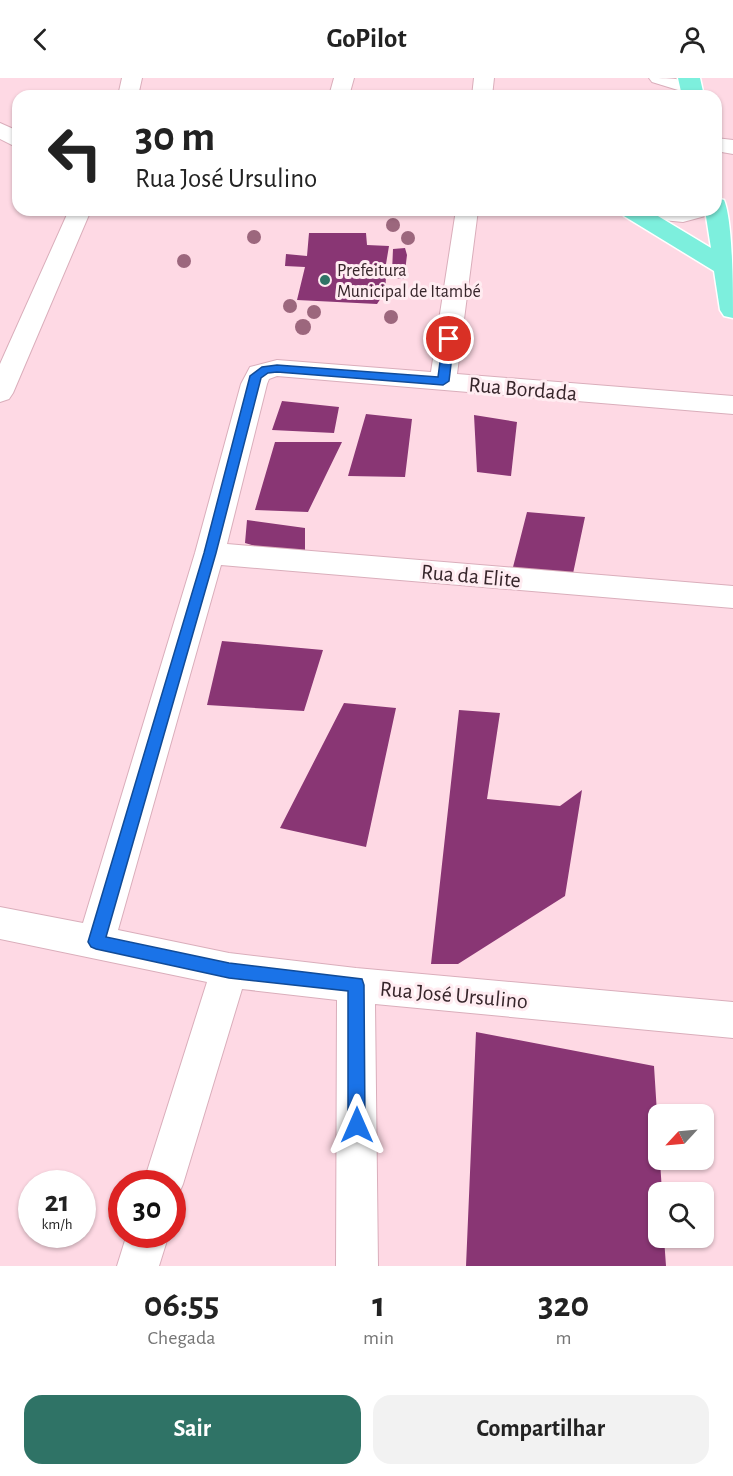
<!DOCTYPE html>
<html lang="pt">
<head>
<meta charset="utf-8">
<style>
  :root { --surface:#fff; --page:#f2f2f2; --text:#222; --muted:#767676; --accent:#2f7366 }
  body { margin:0; font-family:"Alegreya Sans",sans-serif; background:var(--page); color:var(--text); height:100vh; display:flex; flex-direction:column; font-size:22px; white-space:nowrap }
  * { box-sizing:border-box; margin:0 }
  p { font-size:20px; color:var(--muted) }
  .icon { flex:none; width:33px; height:33px; fill:none; stroke:currentColor; stroke-width:2; stroke-linecap:round; stroke-linejoin:round }
  .map { position:relative; height:1188px; overflow:hidden }
  .side { display:flex; flex-direction:column; background:var(--surface); flex:1 }
  .side>* { flex:none }
  .banner { position:absolute; left:12px; top:12px; width:710px; height:126px; border-radius:18px; box-shadow:0 2px 4px #0004; background:#fff; color:var(--text); overflow:hidden }
  .needle { width:39px; rotate:244deg }
  .fabs { position:absolute; left:648px; top:1026px; display:grid; gap:12px }
  .fabs a { display:grid; place-items:center; width:66px; height:66px; border-radius:12px; background:var(--surface); box-shadow:0 2px 4px #0004; font-size:30px }
  .speed { position:absolute; left:18px; top:1092px; display:flex; gap:12px; font-size:30px; font-weight:700; text-align:center }
  .speed>* { display:grid; place-content:center; width:78px; height:78px; border-radius:50%; background:var(--surface); box-shadow:0 2px 4px #0004; line-height:1 }
  .speed small { font-size:15px; font-weight:400 }
  .speed .limit { border:9px solid #d22; background:#fff; color:#111 }
  .pin { position:absolute; display:grid; place-items:center; width:51px; height:51px; color:#fff; margin:-26px; border:3px solid #fff; border-radius:50%; box-shadow:0 2px 6px #0007 }
  .me { position:absolute; width:66px; margin:-33px; rotate:0deg; stroke-linejoin:round; filter:drop-shadow(0 0 4px #0008) }
  .turn { display:flex; align-items:center; gap:21px; height:126px; padding:0 24px; font-size:27px }
  .turn .icon { width:78px; height:78px; stroke-width:2.5 }
  .turn b { display:block; font-size:42px; line-height:51px }
  .eta { display:flex; justify-content:space-evenly; align-items:center; height:102px; text-align:center }
  .eta b { font-size:36px; font-weight:700; line-height:42px }
  .action { display:flex; gap:12px; margin-top:auto; padding:12px 24px }
  .action a { flex:1; height:69px; border-radius:18px; background:var(--accent); color:#fff; font-size:24px; font-weight:700; line-height:69px; text-align:center }
  .action a+a { background:var(--page); color:var(--text) }
  header { display:flex; justify-content:space-between; align-items:center; height:78px; padding:0 24px; background:var(--surface); font-size:27px; font-weight:700 }
  .map>svg:first-child { display:block }
  .building { fill:#893674 }
  .lines { fill:none; stroke-linecap:round; stroke-linejoin:round }
  .minor-casing { stroke:#daaebb; stroke-width:2 }
  .major-casing { stroke:#fff; stroke-width:3 }
  .minor { fill:#fff; fill-rule:evenodd }
  .major { fill:#7defdd; fill-rule:evenodd }
  .tree { fill:#9c677d }
  .route { fill:#1a73e8; stroke:#114b97; stroke-width:1.5 }
  .poi-dot { fill:#2f7366; stroke:#ffecf1; stroke-width:2 }
  .labels { text-anchor:middle; stroke-width:6; stroke-linejoin:round; paint-order:stroke }
  .far-poi-label { font-size:18px; fill:#36252a; stroke:#ffecf1; text-anchor:start }
  .street-label { font-size:22px; fill:#36252a; stroke:#ffecf1 }
</style>
</head>
<body>
<header><svg class="icon" aria-label="back" viewBox="0 0 24 24"><path d="M15 5l-7 7 7 7"/></svg>GoPilot<svg class="icon" aria-label="person" viewBox="0 0 24 24"><circle cx="12" cy="8" r="4"/><path d="M4 21q1-7 8-7t8 7"/></svg></header>
<div class="map">
<svg width="733" height="1188" viewBox="0 0 733 1188">
  <rect width="100%" height="100%" fill="#fed9e4"/>
  <path class="building" d="M309 155H366L367 167 389 168 385 192 392 194 393 171 405 170 407 177 404 201 386 199 385 214 377 226 297 222 305 189 285 188 286 176 307 178Z
    M282 323 339 329 334 355 272 352Z
    M366 336 412 341 405 399 348 398Z
    M474 337 517 344 511 398 477 394Z
    M275 364H342L308 434 255 432Z
    M527 434 585 439 571 505 513 489Z
    M247 442 305 450V483L245 465Z
    M222 563 323 572 304 633 207 627Z
    M344 625 396 630 366 769 280 750Z
    M459 632 500 635 487 721 560 728 582 712 565 818 458 886H431Z
    M476 954 654 988 662 1114H658V1160H664L666 1188H466Z"/>
  <g class="lines">
    <defs>
      <path id="minor" d="M122 0H142L138 18H118Z
        M334 0H354L349 18H329Z
        M474 0H494L492 18H472Z
        M649 0C664 0 692 0 701 10L698 14 691 16 652 4Z
        M0 45 18 53V70L0 61Z
        M716 60 733 62V76L716 73Z
        M69 132H91L13 315 9 321 0 324V286Z
        M456 132H478L457 296 733 318V336L277 298 269 301 267 306 227 466 733 508V530L221 487 118 852 229 875 356 890 733 924V960L375 926 378 1188H336L337 922 242 911 183 1106 177 1120 172 1123V1106H143L207 904 0 861V829L83 845 195 475 241 306 250 289 277 282 431 294Z
        M621 132H712L709 137 683 144 632 139 624 137Z
        M127 1156H169L159 1188H117Z"/>
      <path id="major" d="M678 0H700L704 18H682Z
        M716 120 724 122C733 143 733 213 733 240L724 238 720 232 714 193 624 138 621 133 648 132 711 170 705 132H716Z"/>
    </defs>
    <use href="#minor" class="minor-casing"/>
    <use href="#major" class="major-casing"/>
    <use href="#minor" class="minor"/>
    <use href="#major" class="major"/>
  </g>
  <g class="tree">
    <circle cx="393" cy="147" r="7"/>
    <circle cx="254" cy="159" r="7"/>
    <circle cx="408" cy="160" r="7"/>
    <circle cx="184" cy="183" r="7"/>
    <circle cx="290" cy="228" r="7"/>
    <circle cx="314" cy="234" r="7"/>
    <circle cx="391" cy="239" r="7"/>
    <circle cx="303" cy="249" r="8"/>
  </g>
  <path class="route" d="M449 257 454 261 449 303 443 307 277 294 268 295 261 300 216 475 106 859 229 885 362 901 364 907 365 1047 363 1053 357 1056 350 1053 348 1047V913L229 900 96 871 91 869 88 864 204 475 250 298 262 289 277 287 438 299 443 261Z"/>
  <circle class="poi-dot" cx="325" cy="202" r="6"/>
  <g class="labels">
    <g class="far-poi-label">
      <text x="337" y="198">Prefeitura<tspan x="337" dy="21">Municipal de Itambé</tspan></text>
    </g>
    <g class="street-label">
      <text transform="translate(523 310) rotate(5)" y="8">Rua Bordada</text>
      <text transform="translate(471 497) rotate(5)" y="8">Rua da Elite</text>
      <text transform="translate(454 916) rotate(5)" y="8">Rua José Ursulino</text>
    </g>
  </g>
</svg>
<div class="fabs">
<a><svg class="needle" viewBox="-14 -14 28 28"><path d="M0-13l5 13h-10z" fill="#e53935"/><path d="M0 13l5-13h-10z" fill="#767676"/></svg></a>
<a><svg class="icon" aria-label="search" viewBox="0 0 24 24"><circle cx="10" cy="10" r="6"/><path d="M15 15l6 6"/></svg></a>
</div>
<div class="speed"><div>21<small>km/h</small></div><div class="limit">30</div></div>
<div class="pin" style="left:449px;top:261px;background:#d93025"><svg class="icon" aria-label="arrive" viewBox="0 0 24 24"><path d="M6 21V4h12l-3 4 3 4H6"/></svg></div>
<svg class="me" style="left:357px;top:1047px" viewBox="-20 -20 40 40"><path d="M0-17L14 15 0 8-14 15z" fill="#1a73e8" stroke="#fff" stroke-width="4"/></svg>
<div class="banner">
<div class="turn"><svg class="icon" aria-label="left" viewBox="0 0 24 24"><path d="M17 20v-9H6M10 6l-5 5 5 5"/></svg><div><b>30 m</b>Rua José Ursulino</div></div>
</div>
</div>
<section class="side">
<div class="eta">
<div><b>06:55</b><p>Chegada</p></div>
<div><b>1</b><p>min</p></div>
<div><b>320</b><p>m</p></div>
</div>
<div class="action"><a>Sair</a><a>Compartilhar</a></div>
</section>
</body>
</html>
